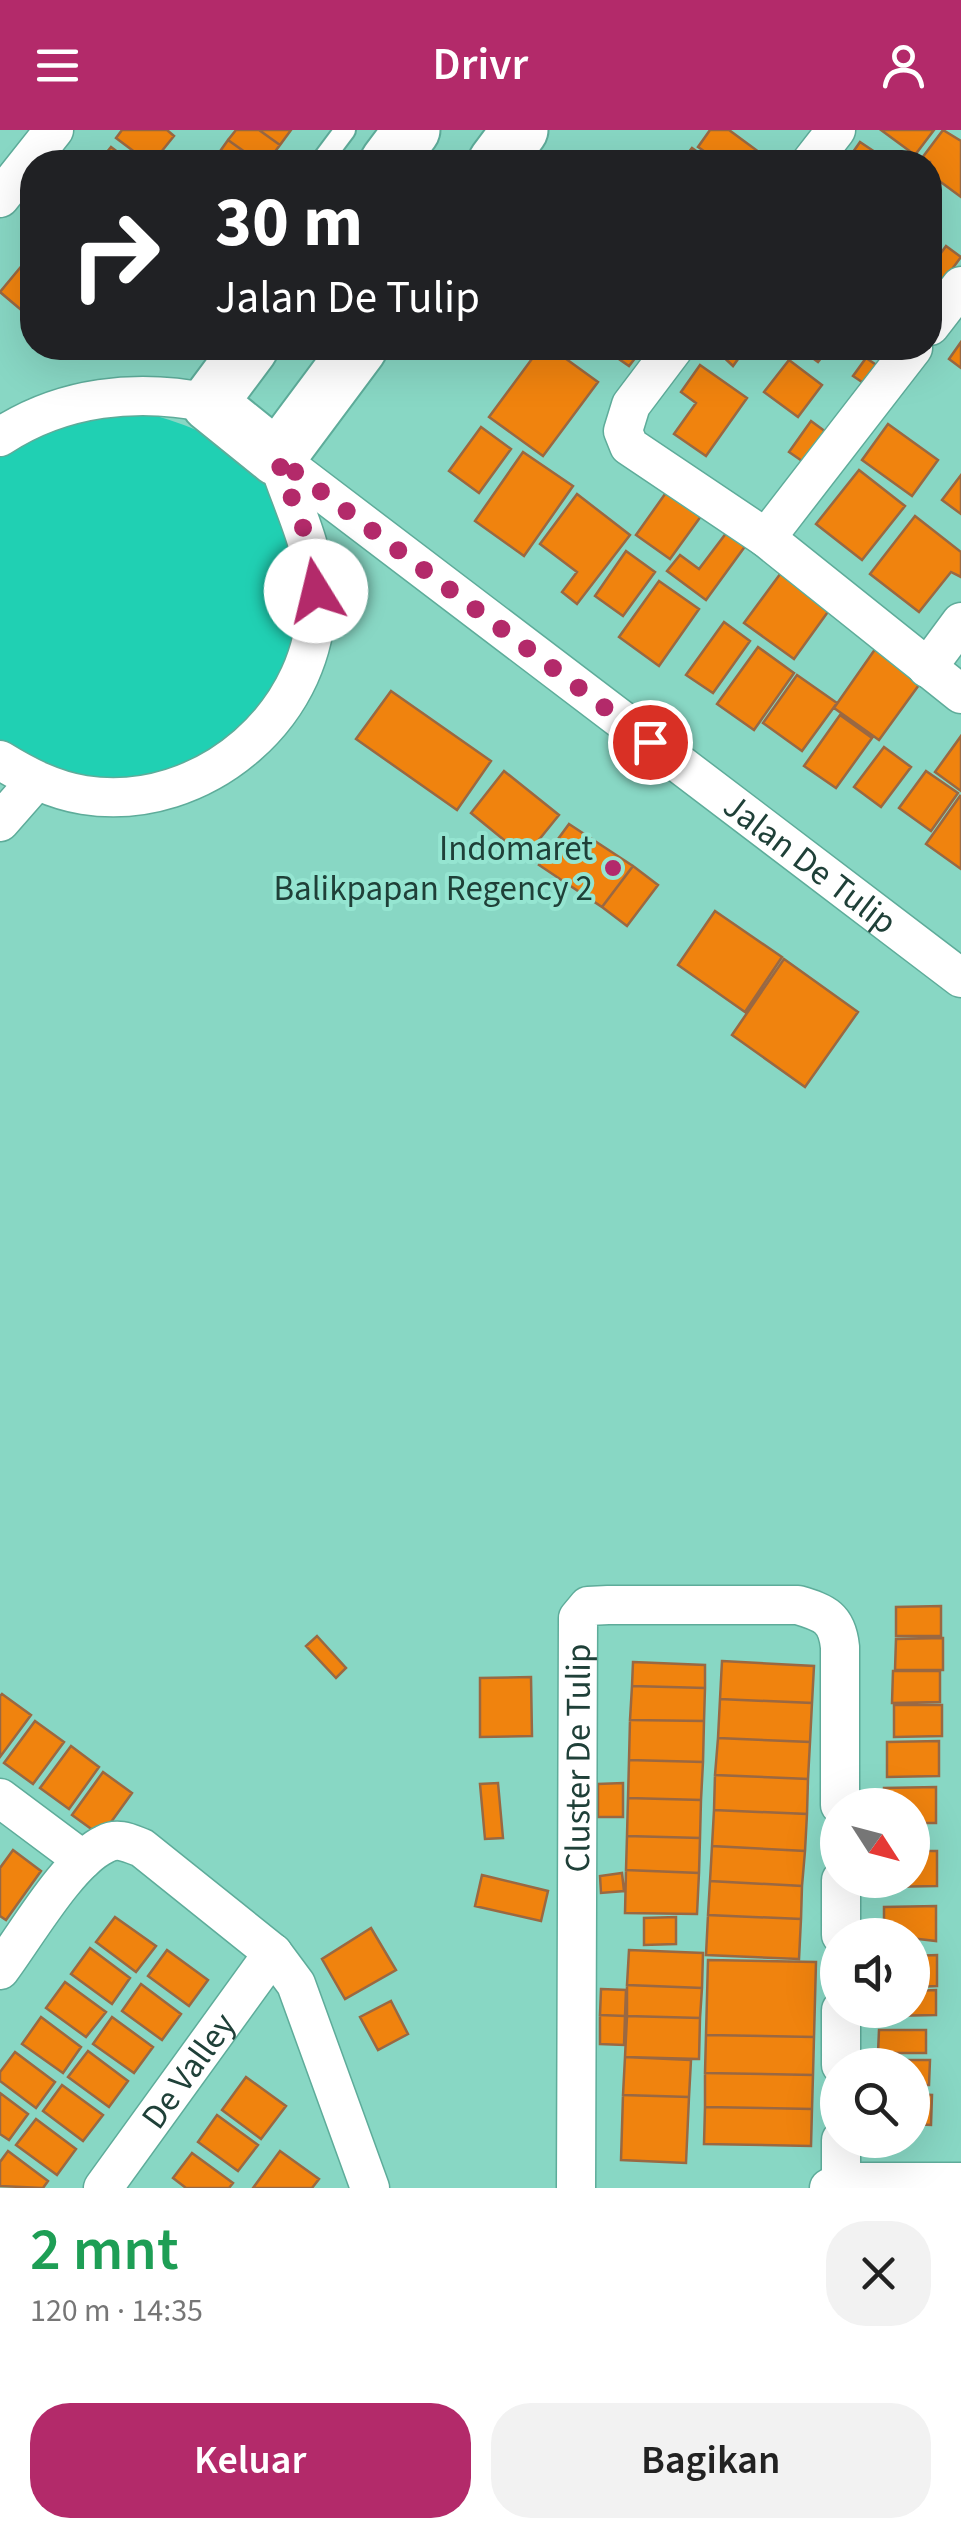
<!DOCTYPE html>
<html lang="id">
<head>
<meta charset="utf-8">
<style>
  :root { --surface:#fff; --page:#f2f2f2; --text:#222; --muted:#767676; --accent:#b32a6a }
  body { margin:0; font-family:"Source Sans 3",sans-serif; background:var(--page); color:var(--text); height:100vh; display:flex; flex-direction:column; font-size:38px; white-space:nowrap }
  * { box-sizing:border-box; margin:0 }
  p { font-size:32px; color:var(--muted) }
  .icon { flex:none; width:55px; height:55px; fill:none; stroke:currentColor; stroke-width:2; stroke-linecap:round; stroke-linejoin:round }
  .map { position:relative; height:2058px; overflow:hidden }
  .panel { display:flex; flex-direction:column; background:var(--surface); flex:1 }
  .panel>* { flex:none }
  .top-card { position:absolute; left:20px; top:20px; width:922px; height:210px; border-radius:40px; box-shadow:0 10px 40px #0002; background:#202124; color:#fff; overflow:hidden }
  .needle { width:65px; rotate:126deg }
  .tools { position:absolute; left:820px; top:1658px; display:grid; gap:20px }
  .tools a { display:grid; place-items:center; width:110px; height:110px; border-radius:50%; background:var(--surface); box-shadow:0 10px 40px #0002; font-size:50px }
  .pin { position:absolute; display:grid; place-items:center; width:85px; height:85px; color:#fff; margin:-42px; border:5px solid #fff; border-radius:50%; box-shadow:0 2px 10px #0007 }
  .me { position:absolute; width:110px; margin:-55px; rotate:351deg; stroke-linejoin:round; filter:drop-shadow(0 0 8px #0008) }
  .turn { display:flex; align-items:center; gap:35px; height:210px; padding:0 30px; font-size:45px }
  .turn .icon { width:130px; height:130px; stroke-width:2.5 }
  .turn b { display:block; font-size:70px; line-height:85px }
  .round { display:grid; place-items:center; flex:none; width:105px; height:105px; border-radius:40px; background:var(--page) }
  .head { display:flex; align-items:center; justify-content:space-between; height:170px; padding:0 30px }
  h1 { font-size:60px; font-weight:600; line-height:75px; color:#1e9e55 }
  .cta { display:flex; gap:20px; margin-top:auto; padding:20px 30px }
  .cta a { flex:1; height:115px; border-radius:40px; background:var(--accent); color:#fff; font-size:40px; font-weight:600; line-height:115px; text-align:center }
  .cta a+a { background:var(--page); color:var(--text) }
  header { display:flex; justify-content:space-between; align-items:center; height:130px; padding:0 30px; background:var(--accent); color:#fff; font-size:45px; font-weight:600 }
  .map>svg:first-child { display:block }
  .green { fill:#20d0b3 }
  .building { fill:#f0830e; stroke:#9a6842; stroke-width:2.5 }
  .lines { fill:none; stroke-linecap:round; stroke-linejoin:round }
  .lane-casing { stroke:#5eac9a; stroke-width:24 }
  .street-casing { stroke:#5eac9a; stroke-width:41 }
  .secondary-casing { stroke:#5eac9a; stroke-width:59 }
  .lane { stroke:#fff; stroke-width:20 }
  .street { stroke:#fff; stroke-width:38 }
  .secondary { stroke:#fff; stroke-width:55 }
  .route { stroke:#b32a6a; stroke-width:18; stroke-dasharray:0 32.4 }
  .poi-dot { fill:#b32a6a; stroke:#95e5d1; stroke-width:4 }
  .labels { text-anchor:middle; stroke-width:8; stroke-linejoin:round; paint-order:stroke }
  .poi-label { font-size:35px; fill:#1f4038; stroke:#95e5d1; text-anchor:end }
  .street-label { font-size:35px; fill:#1f4038; stroke:#95e5d1 }
</style>
</head>
<body>
<header><svg class="icon" aria-label="menu" viewBox="0 0 24 24"><path d="M4 6h16M4 12h16M4 18h16"/></svg>Drivr<svg class="icon" aria-label="person" viewBox="0 0 24 24"><circle cx="12" cy="8" r="4"/><path d="M4 21q1-7 8-7t8 7"/></svg></header>
<div class="map">
<svg width="961" height="2058" viewBox="0 0 961 2058">
  <rect width="100%" height="100%" fill="#88d7c4"/>
  <path class="green" d="M140 281C180 293 218 304 249 333 351 431 298 596 174 645 162 649 143 648 129 649 115 650 97 654 83 652 56 647 25 626 0 614V324L79 283Z"/>
  <path class="building" d="M122 0H167L174 6 153 32H148L116 8Z
    M236 0H259L280 15 267 32H259L228 10Z
    M259 0H291L280 15Z
    M710 0H729L763 25 758 32H720L698 17Z
    M881 0H934L915 25Z
    M943 0 961 11V67L930 44V32H919Z
    M228 10 259 32H224L216 27Z
    M860 12 890 32H846Z
    M111 17 131 32H99Z
    M692 18 712 32H681Z
    M946 116 961 127 944 150 930 139V121L938 127Z
    M24 133 32 140V189L0 162Z
    M961 212V238L949 229Z
    M540 218H551L598 252 543 326 489 287Z
    M603 218H643L629 236Z
    M714 218H746L733 236Z
    M799 218H829L818 232Z
    M866 228 881 238 868 256 853 246Z
    M789 230 822 255 798 287 764 262Z
    M700 235 747 268 706 326 674 304 696 273 681 262Z
    M811 291 826 302 805 333 789 322Z
    M888 294 938 330 912 366 862 330Z
    M481 297 511 319 479 363 449 341Z
    M523 322 573 356 524 426 475 391Z
    M859 340 905 376 862 430 816 394Z
    M961 345V384L942 370Z
    M670 357 704 382 670 429 636 405Z
    M577 364 630 405 577 474 562 462 577 442 540 414Z
    M915 386 961 422V447L951 442 919 482 870 444Z
    M727 402 746 415 706 470 667 441 680 425 699 439Z
    M626 421 655 442 623 486 595 466Z
    M786 436 835 472 794 529 744 493Z
    M659 451 699 479 659 536 619 507Z
    M724 492 750 511 713 563 686 545Z
    M878 515 924 548 879 610 834 578Z
    M758 517 794 543 754 600 717 574Z
    M797 545 837 573 802 621 763 593Z
    M391 561 491 631 457 680 356 609Z
    M840 585 872 608 836 658 804 636Z
    M961 606V661L935 642Z
    M884 617 911 637 881 677 854 657Z
    M504 641 559 685 525 727 471 683Z
    M926 641 958 663 931 701 899 678Z
    M960 666 961 667V739L926 714Z
    M569 694 633 736 602 777 539 735Z
    M633 736 658 755 627 796 602 777Z
    M715 781 782 827 745 882 678 835Z
    M784 829 858 882 805 957 732 905Z
    M941 1476V1506H896V1477Z
    M317 1506 346 1538 336 1548 306 1516Z
    M943 1508V1540H895L896 1509Z
    M722 1531 814 1536 812 1573 720 1569Z
    M633 1532 705 1535V1558L632 1556Z
    M893 1541H940V1572L892 1573Z
    M531 1547 532 1606 480 1607V1548Z
    M632 1556 705 1558 704 1591 630 1590Z
    M2 1564 31 1585 0 1627V1566Z
    M720 1569 812 1573 810 1612 718 1608Z
    M894 1575H942V1606L894 1607Z
    M630 1590 704 1591 703 1632 629 1630Z
    M35 1591 64 1612 33 1654 4 1633Z
    M718 1608 810 1612 808 1649 715 1645Z
    M939 1611V1646L887 1647V1612Z
    M71 1616 99 1637 69 1679 40 1658Z
    M629 1630 703 1632 701 1670 628 1668Z
    M103 1642 132 1663 101 1706 72 1685Z
    M715 1645 808 1649 807 1684 714 1680Z
    M498 1653 503 1708 485 1709 480 1654Z
    M623 1653V1687H598V1654Z
    M936 1657V1693H912V1675H884V1658Z
    M628 1668 701 1670 700 1708 627 1706Z
    M714 1680 807 1684 805 1721 712 1716Z
    M627 1706 700 1708 699 1743 626 1740Z
    M712 1716 805 1721 802 1756 710 1751Z
    M13 1720 41 1741 6 1790 0 1786V1738Z
    M912 1721H937V1756L884 1757V1750H912Z
    M626 1740 699 1743 697 1784 625 1783Z
    M622 1743 624 1761 601 1763 600 1746Z
    M482 1745 548 1761 541 1791 475 1776Z
    M710 1751 802 1756 801 1789 708 1785Z
    M936 1776V1811L884 1805V1777Z
    M708 1785 801 1789 799 1829 706 1825Z
    M115 1787 156 1816 136 1842 96 1812Z
    M676 1787V1814L644 1815V1788Z
    M371 1798 396 1840 345 1869 322 1829Z
    M90 1818 130 1848 112 1874 71 1844Z
    M167 1820 208 1850 189 1876 148 1846Z
    M629 1820 703 1823 702 1858 627 1855Z
    M937 1825V1856L912 1857V1826Z
    M708 1830 816 1832 814 1907 706 1905Z
    M65 1852 106 1882 86 1907 46 1878Z
    M141 1854 181 1884 162 1910 122 1881Z
    M627 1855 702 1858 700 1888 627 1886Z
    M601 1859 626 1860 625 1886 600 1885Z
    M936 1860V1885L887 1886V1880H912V1861Z
    M391 1871 408 1904 378 1920 360 1887Z
    M600 1885 625 1886 624 1915 600 1914Z
    M627 1886 700 1888 699 1929 625 1927Z
    M41 1887 81 1917 63 1943 22 1914Z
    M112 1887 153 1917 134 1943 93 1914Z
    M879 1900H926V1923H878Z
    M706 1905 814 1907 813 1945 705 1943Z
    M88 1921 128 1951 109 1977 68 1947Z
    M15 1922 55 1952 36 1978 0 1951V1942Z
    M625 1927 691 1930 689 1967 623 1965Z
    M878 1930H930L929 1955H912V1935H878Z
    M705 1943 813 1945 812 1979 705 1977Z
    M246 1947 286 1976 261 2009 222 1980Z
    M62 1955 103 1985 83 2011 43 1981Z
    M0 1963 28 1984 9 2010 0 2004Z
    M912 1964 932 1965 931 1995 912 1994Z
    M623 1965 689 1967 686 2033 621 2030Z
    M705 1977 812 1979 811 2016 704 2014Z
    M217 1985 258 2015 238 2041 198 2012Z
    M36 1989 76 2019 57 2045 16 2015Z
    M8 2021 48 2051 43 2058 0 2056V2032Z
    M280 2021 319 2049 312 2058H253Z
    M192 2023 233 2053 229 2058H186L173 2048Z"/>
  <g class="lines">
    <defs>
      <path id="lane" d="M321 32 345 0"/>
      <g id="street">
        <path d="M811 32 836 0"/>
        <path d="M0 68 54 0"/>
        <path d="M930 196 961 156"/>
        <path d="M674 218 631 275 623 301 629 316 766 408 961 564"/>
        <path d="M0 307C62 266 137 258 209 273"/>
        <path id="s1" d="M277 328 961 848"/>
        <path d="M766 408 913 218"/>
        <path d="M927 538 961 492"/>
        <path d="M0 630C26 646 53 660 84 665 203 684 323 582 316 459 313 413 291 372 277 328"/>
        <path d="M0 692 36 651"/>
        <path d="M0 1668 83 1730"/>
        <path d="M841 1750V1805"/>
        <path d="M0 1840C25 1807 68 1731 105 1714 118 1707 129 1713 142 1718L273 1823 296 1854 370 2058"/>
        <path d="M841 1880V1935"/>
        <path d="M841 2010V2058"/>
        <path id="s2" d="M103 2058 273 1823"/>
        <path id="s3" d="M576 2058 578 1488 588 1476 608 1475H798C825 1483 837 1488 840 1517V1675"/>
        <path d="M829 2058 841 2052H961"/>
      </g>
      <path id="secondary" d="M388 32 412 0
        M496 32 520 0
        M250 218 209 273 277 328 359 218"/>
    </defs>
    <use href="#lane" class="lane-casing"/>
    <use href="#street" class="street-casing"/>
    <use href="#secondary" class="secondary-casing"/>
    <use href="#lane" class="lane"/>
    <use href="#street" class="street"/>
    <use href="#secondary" class="secondary"/>
  </g>
  <g class="lines">
    <path class="route" d="M316 461 308 411 277 328 650 612"/>
  </g>
  <circle class="poi-dot" cx="613" cy="738" r="10"/>
  <g class="labels">
    <g class="poi-label">
      <text x="593" y="730">Indomaret<tspan x="593" dy="40">Balikpapan Regency 2</tspan></text>
    </g>
    <g class="street-label">
      <text dy="12" stroke="none"><textPath href="#s1" startOffset="670">Jalan De Tulip</textPath></text>
      <text dy="12" stroke="none"><textPath href="#s3" startOffset="430">Cluster De Tulip</textPath></text>
      <text dy="12" stroke="none"><textPath href="#s2" startOffset="145">De Valley</textPath></text>
    </g>
  </g>
</svg>
<div class="tools">
<a><svg class="needle" viewBox="-14 -14 28 28"><path d="M0-13l5 13h-10z" fill="#e53935"/><path d="M0 13l5-13h-10z" fill="#767676"/></svg></a>
<a><svg class="icon" aria-label="sound" viewBox="0 0 24 24"><path d="M4 9h4l5-4v14l-5-4H4zM17 9q2 3 0 6"/></svg></a>
<a><svg class="icon" aria-label="search" viewBox="0 0 24 24"><circle cx="10" cy="10" r="6"/><path d="M15 15l6 6"/></svg></a>
</div>
<div class="pin" style="left:650px;top:612px;background:#d93025"><svg class="icon" aria-label="arrive" viewBox="0 0 24 24"><path d="M6 21V4h12l-3 4 3 4H6"/></svg></div>
<svg class="me" style="left:316px;top:461px" viewBox="-20 -20 40 40"><circle r="19" fill="#fff"/><path d="M0-13L10 11 0 6-10 11z" fill="#b32a6a"/></svg>
<div class="top-card">
<div class="turn"><svg class="icon" aria-label="right" viewBox="0 0 24 24"><path d="M7 20v-9h11M14 6l5 5-5 5"/></svg><div><b>30 m</b>Jalan De Tulip</div></div>
</div>
</div>
<section class="panel">
<div class="head"><div><h1>2 mnt</h1><p>120 m · 14:35</p></div><a class="round"><svg class="icon" aria-label="close" viewBox="0 0 24 24"><path d="M6 6l12 12M18 6L6 18"/></svg></a></div>
<div class="cta"><a>Keluar</a><a>Bagikan</a></div>
</section>
</body>
</html>
